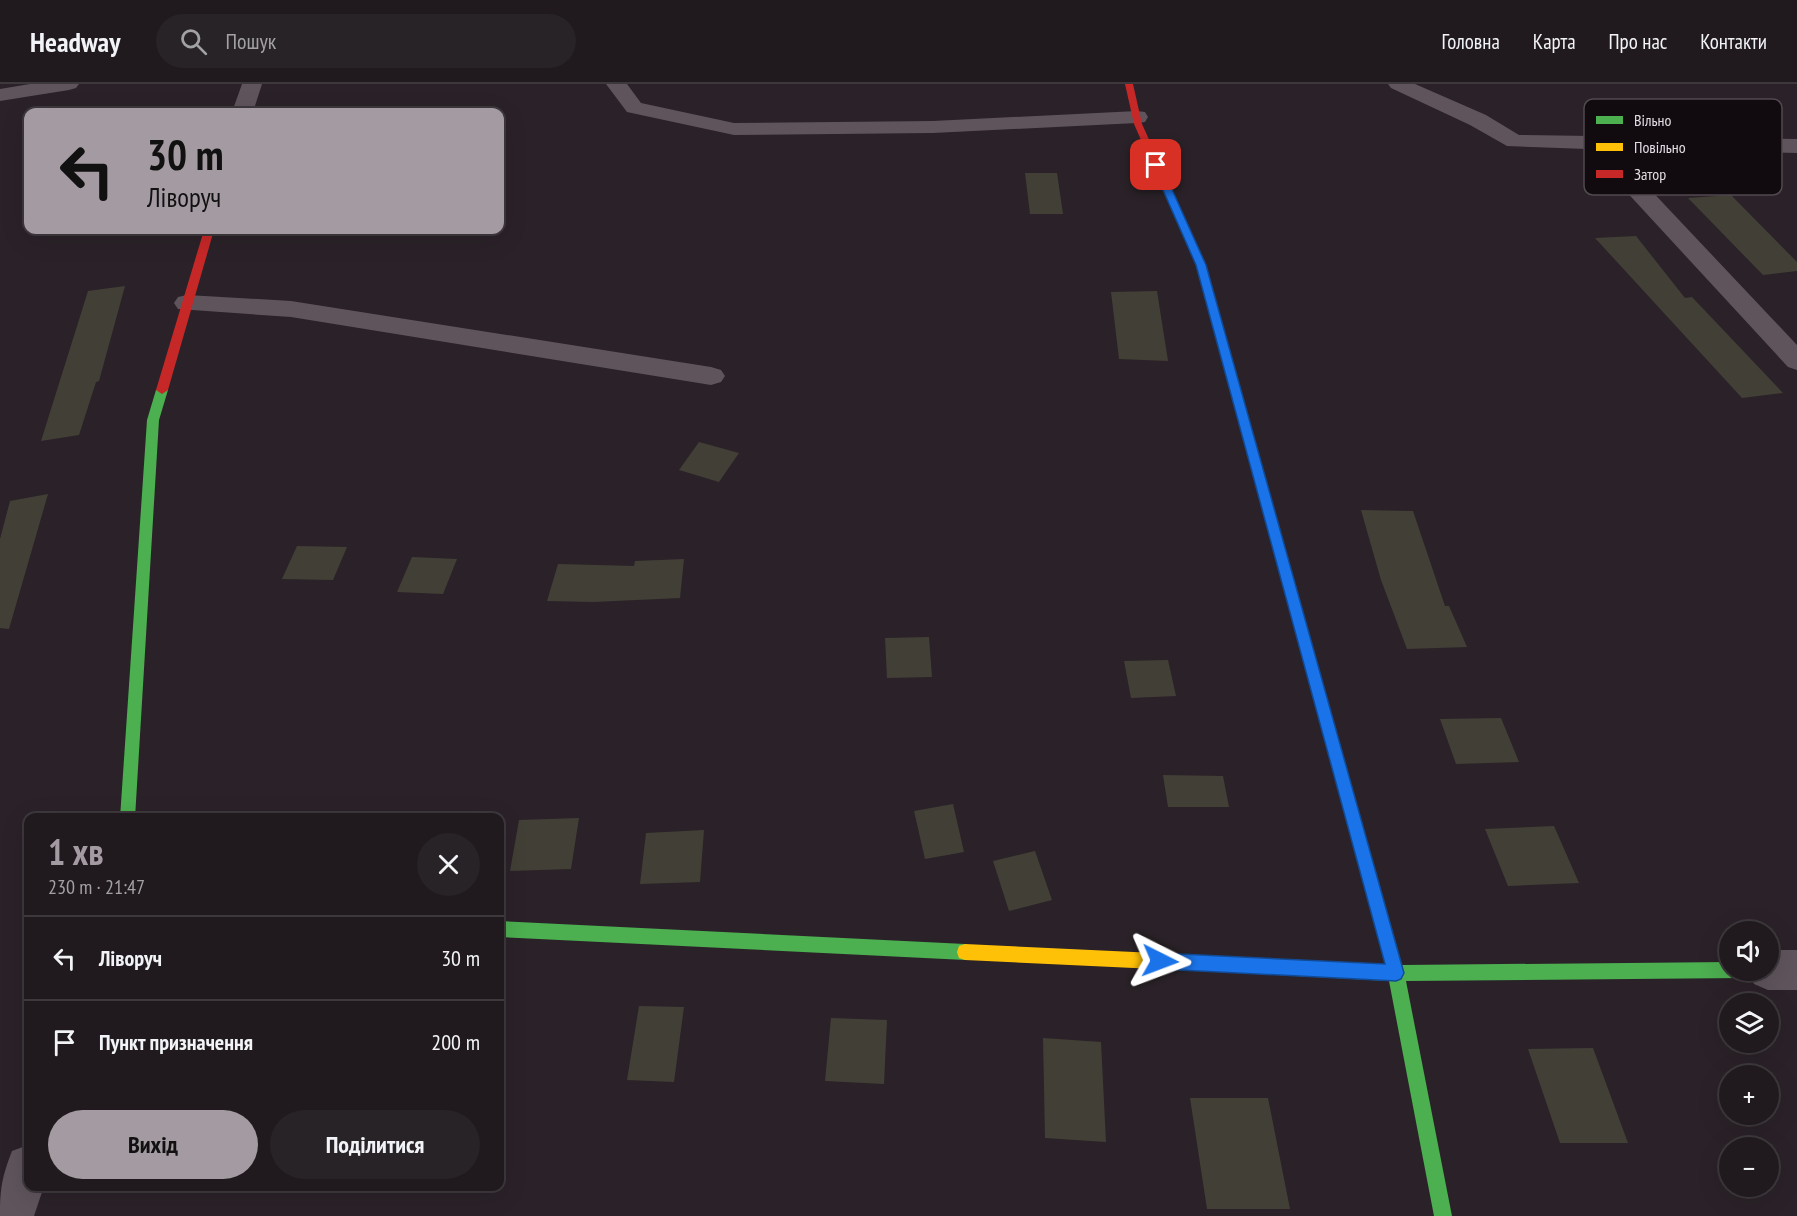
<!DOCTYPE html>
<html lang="uk">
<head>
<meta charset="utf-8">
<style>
  :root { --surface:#201a1e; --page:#282327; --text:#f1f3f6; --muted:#a2a1a4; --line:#3d383c; --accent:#a49ba2 }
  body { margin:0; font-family:"PT Sans Narrow",sans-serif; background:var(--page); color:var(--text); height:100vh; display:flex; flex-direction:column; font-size:22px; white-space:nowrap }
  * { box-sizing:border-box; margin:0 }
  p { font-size:20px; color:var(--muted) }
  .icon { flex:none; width:33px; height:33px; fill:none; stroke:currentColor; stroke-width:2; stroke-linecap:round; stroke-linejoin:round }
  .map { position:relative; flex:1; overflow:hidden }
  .sheet { position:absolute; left:24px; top:729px; width:480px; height:378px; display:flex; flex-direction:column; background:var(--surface); border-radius:12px; box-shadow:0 6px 24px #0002,0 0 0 2px var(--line) }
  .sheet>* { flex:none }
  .banner { position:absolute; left:24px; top:24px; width:480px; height:126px; border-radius:12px; box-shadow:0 6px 24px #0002,0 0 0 2px var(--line); background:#a49ba2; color:#111; overflow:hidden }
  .tools { position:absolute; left:1719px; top:837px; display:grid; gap:12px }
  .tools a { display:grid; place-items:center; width:60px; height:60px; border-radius:50%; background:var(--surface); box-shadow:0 6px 24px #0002,0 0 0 2px var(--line); font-size:30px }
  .pin { position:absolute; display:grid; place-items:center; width:51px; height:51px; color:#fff; margin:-26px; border-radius:12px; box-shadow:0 3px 9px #0006 }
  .me { position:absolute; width:66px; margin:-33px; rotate:93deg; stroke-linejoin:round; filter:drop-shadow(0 0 4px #0008) }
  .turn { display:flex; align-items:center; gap:21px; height:126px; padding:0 24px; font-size:27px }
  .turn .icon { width:78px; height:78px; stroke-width:2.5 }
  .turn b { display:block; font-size:42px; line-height:51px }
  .round { display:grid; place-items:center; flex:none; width:63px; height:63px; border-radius:32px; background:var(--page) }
  .headline { display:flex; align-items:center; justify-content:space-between; height:102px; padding:0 24px }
  h1 { font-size:36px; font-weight:700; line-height:45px; color:var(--accent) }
  .primary-button { display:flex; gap:12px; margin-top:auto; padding:12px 24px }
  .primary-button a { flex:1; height:69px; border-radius:36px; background:var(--accent); color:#111; font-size:24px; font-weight:700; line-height:69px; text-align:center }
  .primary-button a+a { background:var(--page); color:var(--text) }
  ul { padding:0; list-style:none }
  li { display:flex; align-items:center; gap:18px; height:84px; padding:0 24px; border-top:2px solid var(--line) }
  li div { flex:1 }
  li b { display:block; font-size:22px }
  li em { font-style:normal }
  header { display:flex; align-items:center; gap:36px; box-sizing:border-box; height:84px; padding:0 30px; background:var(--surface); border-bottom:2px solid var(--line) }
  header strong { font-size:28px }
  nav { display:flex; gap:33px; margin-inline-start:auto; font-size:21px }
  .search { width:420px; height:54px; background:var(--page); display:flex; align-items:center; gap:15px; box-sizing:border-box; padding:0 21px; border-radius:33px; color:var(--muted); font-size:22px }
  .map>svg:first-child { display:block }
  .building { fill:#423f36 }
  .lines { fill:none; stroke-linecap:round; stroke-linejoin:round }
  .street { fill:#5f545c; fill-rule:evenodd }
  .fast { fill:#4caf50; fill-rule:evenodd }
  .slow { fill:#ffc107; fill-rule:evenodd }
  .jam { fill:#c62828; fill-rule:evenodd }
  .route { fill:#1a73e8; stroke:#114b97; stroke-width:1.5 }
  .key { fill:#110b10; stroke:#514a4f; stroke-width:1.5 }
  .key-label { font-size:16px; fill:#e6dce3 }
</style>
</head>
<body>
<header>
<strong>Headway</strong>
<div class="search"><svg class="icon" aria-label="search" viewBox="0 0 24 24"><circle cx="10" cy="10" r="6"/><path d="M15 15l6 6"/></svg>Пошук</div>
<nav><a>Головна</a><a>Карта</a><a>Про нас</a><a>Контакти</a></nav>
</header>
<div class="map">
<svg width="1797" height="1132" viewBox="0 0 1797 1132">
  <rect width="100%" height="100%" fill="#2a2228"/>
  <path class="building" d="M1025 89H1057L1063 130H1030Z
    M1731 111 1797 178V187L1763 191 1688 114Z
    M1636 152 1685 214 1692 213 1783 309 1742 314 1595 154Z
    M125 202 99 297 96 298 79 351 41 357 88 207Z
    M1157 207 1168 277 1119 275 1111 208Z
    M699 358 739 369 719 398 679 386Z
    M48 410 9 545 0 544V455L10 417Z
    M1361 426 1413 427 1445 522H1449L1467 563 1407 565 1381 496Z
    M297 462 347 463 333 496 282 495Z
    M412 473 457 475 443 510 397 508Z
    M684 475 680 514 593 518 547 517 558 480 634 482 635 477Z
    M929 553 932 593 887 594 885 554Z
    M1168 576 1176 612 1131 614 1124 577Z
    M1501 634 1519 678 1456 680 1440 635Z
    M1163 691 1223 692 1229 723H1168Z
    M953 720 964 768 925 775 914 727Z
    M579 734 571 785 510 787 519 736Z
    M1554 742 1579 799 1508 802 1485 745Z
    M704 746 700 798 640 800 646 749Z
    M1035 767 1052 816 1009 827 993 777Z
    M639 922 684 923 674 998 627 996Z
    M831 934 887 936 884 1000 825 997Z
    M1043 954 1101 958 1106 1058 1045 1054Z
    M1593 964 1628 1059H1560L1528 965Z
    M1190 1014H1268L1290 1125H1207Z"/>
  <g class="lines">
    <path class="street" d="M30 0H79L76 4 69 6 0 17V5Z
      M242 0H262L253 28H232Z
      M606 0H627L641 19 734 39 933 37 1137 27 1145 28 1148 33 1145 38 1137 39 933 49 734 51 627 28Z
      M1388 0H1415L1486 31 1519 51 1797 55V69L1612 65 1797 261V286L1788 283 1587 65 1507 62 1470 41 1391 4Z
      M187 211 291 217 711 283 721 286 725 292 721 298 711 301 291 233 178 225 174 219 178 213Z
      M1768 866H1797V906H1768L1754 900 1748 886H1768Z
      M28 1061V1102H44L34 1132H0C0 1104 2 1093 12 1067Z"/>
    <path class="fast" d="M162 302 168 306 159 336 135 734H120L147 336 156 306Z
      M1351 718 1356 720 1358 725 1402 881 1730 878V886H1750L1748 892 1742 894 1406 897 1452 1132H1434L1389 897 1241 889 1235 887 1233 881 1235 875 1241 873 1385 880 1344 725 1346 720Z
      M500 837 965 860 971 862 973 868 971 874 965 876 500 853Z"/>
    <path class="slow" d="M1226 268 1231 272 1292 491 1286 496 1280 491 1221 272Z
      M965 860 1241 873 1247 875 1249 881 1247 887 1241 889 965 876 959 874 957 868 959 862Z"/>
    <path class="jam" d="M1125 0H1133L1142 40 1206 181 1231 272 1230 275H1222L1221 272 1196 181 1134 40Z
      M204 146H214L168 306 162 310 156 306Z
      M1286 486 1292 491 1358 725 1356 730 1351 732 1346 730 1344 725 1280 491Z"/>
  </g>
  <path class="route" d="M1156 78 1161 81 1206 181 1404 889 1401 895 1396 897 1160 885 1154 883 1152 877 1154 872 1160 869 1385 880 1196 181 1152 81Z"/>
  <rect x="1584" y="15" width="198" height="96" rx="9" class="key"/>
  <rect x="1596" y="32" width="27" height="8" fill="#4caf50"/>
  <rect x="1596" y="59" width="27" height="8" fill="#ffc107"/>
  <rect x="1596" y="86" width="27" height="8" fill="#c62828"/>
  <g class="key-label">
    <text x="1634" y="42">Вільно</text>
    <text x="1634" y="69">Повільно</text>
    <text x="1634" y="96">Затор</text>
  </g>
</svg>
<div class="tools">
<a><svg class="icon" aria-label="sound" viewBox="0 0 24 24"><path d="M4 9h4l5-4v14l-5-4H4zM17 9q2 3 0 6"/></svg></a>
<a><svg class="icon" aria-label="layers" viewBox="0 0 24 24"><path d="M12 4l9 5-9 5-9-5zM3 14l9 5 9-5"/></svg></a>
<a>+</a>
<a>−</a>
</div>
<div class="pin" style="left:1156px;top:81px;background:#d93025"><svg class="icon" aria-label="arrive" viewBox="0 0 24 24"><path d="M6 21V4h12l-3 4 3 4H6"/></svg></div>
<svg class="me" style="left:1160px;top:877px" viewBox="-20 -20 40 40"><path d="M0-17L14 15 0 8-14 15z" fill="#1a73e8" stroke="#fff" stroke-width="4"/></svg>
<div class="banner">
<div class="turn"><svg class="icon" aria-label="left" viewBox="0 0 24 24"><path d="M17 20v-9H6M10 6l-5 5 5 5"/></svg><div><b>30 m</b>Ліворуч</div></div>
</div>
<section class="sheet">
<div class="headline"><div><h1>1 хв</h1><p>230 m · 21:47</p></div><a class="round"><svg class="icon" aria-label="close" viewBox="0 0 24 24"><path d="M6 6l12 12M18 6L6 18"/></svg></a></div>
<ul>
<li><svg class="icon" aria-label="left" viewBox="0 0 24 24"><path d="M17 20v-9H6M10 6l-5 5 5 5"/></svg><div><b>Ліворуч</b></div><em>30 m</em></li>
<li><svg class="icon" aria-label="arrive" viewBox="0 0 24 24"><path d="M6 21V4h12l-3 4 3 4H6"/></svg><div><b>Пункт призначення</b></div><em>200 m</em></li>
</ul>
<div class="primary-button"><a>Вихід</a><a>Поділитися</a></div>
</section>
</div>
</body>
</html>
